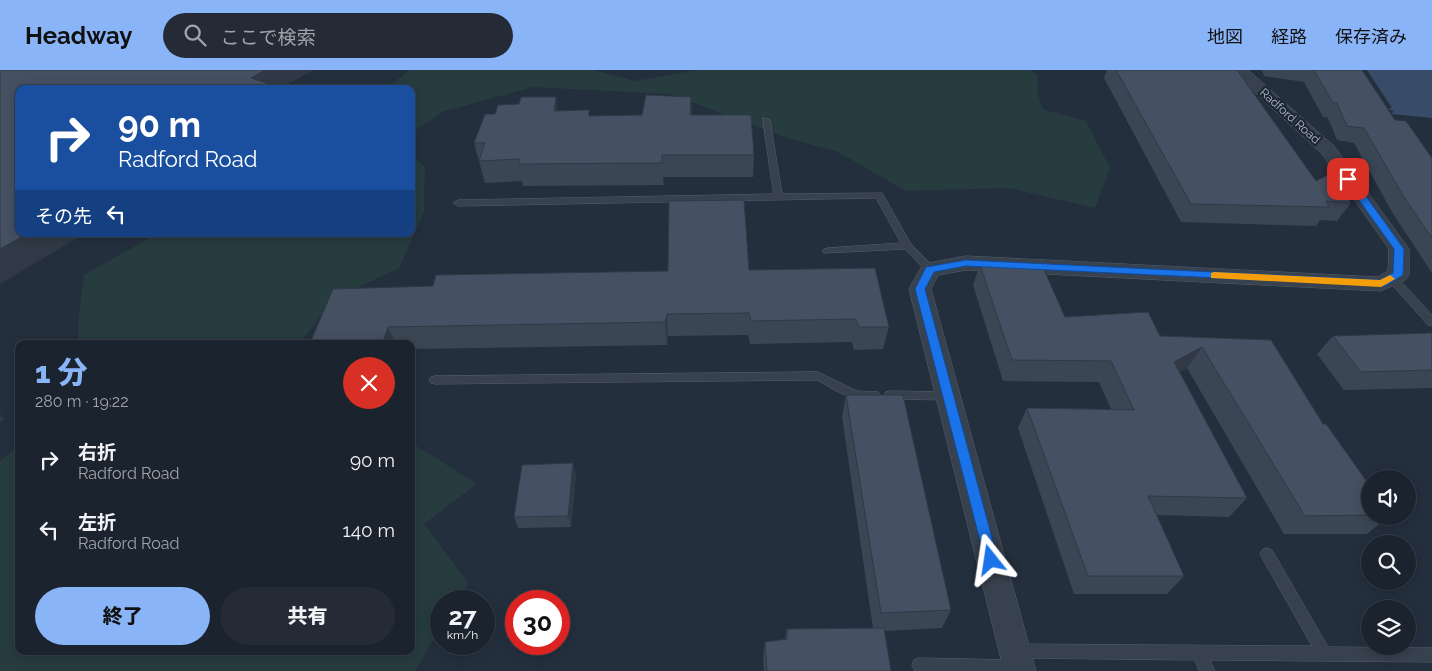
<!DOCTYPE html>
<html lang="ja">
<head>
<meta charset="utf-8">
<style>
  :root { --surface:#1b232e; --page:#242b36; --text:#f1f3f6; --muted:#a0a4aa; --line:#39404a; --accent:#8ab4f8 }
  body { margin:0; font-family:Raleway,"Noto Sans JP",sans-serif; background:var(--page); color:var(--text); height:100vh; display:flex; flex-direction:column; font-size:19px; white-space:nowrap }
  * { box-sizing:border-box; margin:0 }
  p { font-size:16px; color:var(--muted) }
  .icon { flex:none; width:28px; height:28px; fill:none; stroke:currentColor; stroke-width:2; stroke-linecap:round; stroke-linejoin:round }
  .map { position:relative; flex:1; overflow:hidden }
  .details { position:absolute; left:15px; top:270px; width:400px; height:315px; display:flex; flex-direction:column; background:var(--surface); border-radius:10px; box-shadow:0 2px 12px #0003,0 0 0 1px var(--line) }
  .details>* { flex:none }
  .banner { position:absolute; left:15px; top:15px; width:400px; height:152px; border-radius:10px; box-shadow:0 2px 12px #0003,0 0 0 1px var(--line); background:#1a4fa0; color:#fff; overflow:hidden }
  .buttons { position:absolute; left:1361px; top:400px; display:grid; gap:10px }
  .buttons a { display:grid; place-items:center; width:55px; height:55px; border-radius:50%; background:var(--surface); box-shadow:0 2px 12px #0003,0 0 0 1px var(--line); font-size:25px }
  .speed { position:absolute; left:430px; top:520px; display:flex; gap:10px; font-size:25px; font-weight:700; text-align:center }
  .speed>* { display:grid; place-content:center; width:65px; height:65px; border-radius:50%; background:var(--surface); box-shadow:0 2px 12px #0003,0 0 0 1px var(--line); line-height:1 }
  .speed small { font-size:12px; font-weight:400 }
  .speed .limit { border:8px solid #d22; background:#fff; color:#111 }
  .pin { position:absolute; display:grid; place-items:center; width:42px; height:42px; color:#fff; margin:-21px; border-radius:10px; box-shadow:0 2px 8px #0006 }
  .me { position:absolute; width:55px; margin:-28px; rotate:345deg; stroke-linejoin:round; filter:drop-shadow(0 0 4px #0008) }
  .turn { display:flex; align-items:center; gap:18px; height:105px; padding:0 20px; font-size:22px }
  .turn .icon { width:65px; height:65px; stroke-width:2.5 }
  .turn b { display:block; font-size:35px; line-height:42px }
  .then { display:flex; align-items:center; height:48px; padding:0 20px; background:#0003; gap:10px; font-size:19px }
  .round { display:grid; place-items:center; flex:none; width:52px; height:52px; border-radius:26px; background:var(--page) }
  .headline { display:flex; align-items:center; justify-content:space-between; height:85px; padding:0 20px }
  h1 { font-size:30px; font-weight:800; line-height:38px; color:var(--accent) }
  .button { display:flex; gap:10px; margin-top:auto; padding:10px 20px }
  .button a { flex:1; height:58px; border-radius:30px; background:var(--accent); color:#111; font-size:20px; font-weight:800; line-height:58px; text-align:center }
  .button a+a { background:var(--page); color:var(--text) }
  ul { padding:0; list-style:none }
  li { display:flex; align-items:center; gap:15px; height:70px; padding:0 20px }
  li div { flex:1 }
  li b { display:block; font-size:19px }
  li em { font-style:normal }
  header { display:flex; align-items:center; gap:30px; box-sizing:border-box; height:70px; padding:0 25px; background:var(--accent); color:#111 }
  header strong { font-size:24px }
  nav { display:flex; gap:28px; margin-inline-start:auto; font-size:18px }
  .search { width:350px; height:45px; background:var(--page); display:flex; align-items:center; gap:12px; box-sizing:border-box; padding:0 18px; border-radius:28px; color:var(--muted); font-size:19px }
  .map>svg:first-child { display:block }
  .green { fill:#263c3f }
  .water { fill:#394c67 }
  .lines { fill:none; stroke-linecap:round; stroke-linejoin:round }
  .service-casing { stroke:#565f6c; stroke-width:1 }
  .minor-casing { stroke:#565f6c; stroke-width:1 }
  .service { fill:#38414e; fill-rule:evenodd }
  .minor { fill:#38414e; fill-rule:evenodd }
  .wall { fill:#3b4654 }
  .shaded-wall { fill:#303945 }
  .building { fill:#455162; stroke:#303945 }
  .route { fill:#1a73e8; stroke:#114b97 }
  .slow { fill:#f59e0b }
  .labels { text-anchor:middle; stroke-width:4.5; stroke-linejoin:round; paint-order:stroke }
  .street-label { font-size:12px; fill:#b4bcc9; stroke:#1d2633 }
</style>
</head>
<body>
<header>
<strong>Headway</strong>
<div class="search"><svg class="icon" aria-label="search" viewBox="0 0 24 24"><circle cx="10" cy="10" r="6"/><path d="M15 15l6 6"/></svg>ここで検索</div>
<nav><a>地図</a><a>経路</a><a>保存済み</a></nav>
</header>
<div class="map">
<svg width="1432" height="601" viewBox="0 0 1432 601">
  <rect width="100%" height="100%" fill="#242f3e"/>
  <path class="green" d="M410 0H594L635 11 698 0H1031L1038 6 1037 19 1042 39 1086 51 1110 98 1095 138 1009 118 906 121 838 82 784 67 670 24 533 17 442 42 411 63V19H385Z
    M411 84 425 97 424 142 399 198 333 229 300 274H78L79 245 84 205 157 164H411Z
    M415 375 477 414 424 454 468 513 457 531H441V557L415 601H0V391L19 376V581H411V377Z"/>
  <path class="water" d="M1367 0H1432V48L1392 44 1391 43 1394 42 1388 38H1392Z"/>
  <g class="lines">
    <defs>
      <path id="service" d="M763 48 770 50 782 124 882 123 911 174 934 197 935 199 934 201H926L905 179 824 183 822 181 824 179 827 178 901 173 876 128 458 136 453 133 458 130 773 124Z
        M1392 205 1396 206 1432 245V256L1428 255 1388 210 1387 208 1388 206Z
        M818 302 857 321 878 322 880 325 878 328C856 335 835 320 817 310L435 314 431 313 429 310 431 307 435 306Z
        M890 321 948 322 952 323 954 326 952 329 948 330 890 329 886 328 884 325 886 322Z
        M1267 478 1272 480 1328 577 1432 578V592L1210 590 1215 601H1199L1195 590 1016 588 1011 586 1009 581 1011 576 1016 574 1312 576 1260 484 1262 480Z
        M919 588 1017 590 1022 592 1024 597 1023 601H915L912 595 914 590Z"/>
      <path id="minor" d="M1231 0H1248L1334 76 1409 179V205L1405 210 1381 221 966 200 938 205 931 219 1036 601H1004L909 219 923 194 966 186 1378 207 1388 201 1389 179 1322 84Z"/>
    </defs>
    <use href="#service" class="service-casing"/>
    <use href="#minor" class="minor-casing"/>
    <use href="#service" class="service"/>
    <use href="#minor" class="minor"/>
  </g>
  <path class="wall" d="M1107 0H1237L1316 111 1351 133 1337 151 1320 150 1316 156 1181 152 1104 8Z
    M1262 0H1362L1395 50 1432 88V203L1392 142 1354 73 1337 70 1328 48 1323 47 1304 12 1264 6Z
    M691 27 692 45 754 85 753 107H663L664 115 523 116 522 111 485 113 474 73 495 44 589 40V46L642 45Z
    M980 195 1065 247 1160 266 1271 270 1323 354 1370 416V446H1389L1367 464H1284L1187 298 1180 302 1247 428 1229 447 1157 445 1184 506 1167 524H1074L1018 358 1027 338 1111 339 1099 312 1003 311 973 215Z
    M749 200 889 257 883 279 854 280 852 272 750 274 748 265 668 266 667 275 411 279V274H306L433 216Z
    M1432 263V318L1344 320 1317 284 1333 266Z
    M846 325 951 540 942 558 884 561 891 601H764L763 589 765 572 785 569 787 559 873 558 842 347Z
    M576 405 571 457 518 458 514 447Z"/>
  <path class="shaded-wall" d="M265 0H313L280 19 251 8Z
    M556 27 559 48 554 41Z
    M691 27 692 48 690 45Z
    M27 164H84L0 214V179Z
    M667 244 668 266 667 275 665 252Z
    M388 257 396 274H382Z
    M1202 277 1187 298 1161 312 1174 292Z
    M0 344 5 349 0 352Z
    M573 393 576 405 571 457 568 446Z"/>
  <path class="building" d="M0 0H265L251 8 282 18 280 19H19V164H27L0 179Z
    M1116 0H1237L1316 111 1331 103 1351 133 1326 131 1329 137 1191 134Z
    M1314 0H1362L1395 50 1406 51 1432 88V168L1404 127 1364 58 1347 56 1337 33H1333Z
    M646 25 691 27 690 45H751L754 85H662V93L518 94 520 89 479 91 485 73H474L485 44H495L498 35 519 34 521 27H556L554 41 589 40V46L642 45Z
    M744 130 749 200 875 198 889 257H859L856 249 751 251 749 243 667 244 665 252 388 257 382 274H306L311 271 333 219 433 216 436 205 668 201 669 131Z
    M980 195H1042L1065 247 1148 242 1160 266 1271 270 1323 354H1326L1370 416V445L1305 446 1202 277 1174 292 1247 428 1148 426 1184 506H1088L1027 338 1134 340 1111 291 1012 290Z
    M1432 263V300L1361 302 1333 266Z
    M846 325H903L951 540 881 543Z
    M573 393 568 446 514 447 522 395Z
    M884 558 891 601H767L765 572 787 569V559Z"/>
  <path class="route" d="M1348 106 1352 107 1404 179 1403 205 1385 216 966 196 934 202 925 219 998 490 996 494 991 496 986 494 915 219 926 197 966 190 1380 210 1393 203 1394 179 1344 109Z"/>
  <path class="slow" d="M1214 202 1380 210 1390 205 1395 209 1381 217 1211 208V203Z"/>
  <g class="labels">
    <g class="street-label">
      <text transform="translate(1290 46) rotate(42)" y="4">Radford Road</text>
    </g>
  </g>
</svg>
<div class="buttons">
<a><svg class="icon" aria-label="sound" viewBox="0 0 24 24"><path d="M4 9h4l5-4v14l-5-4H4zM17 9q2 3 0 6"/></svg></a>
<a><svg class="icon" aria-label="search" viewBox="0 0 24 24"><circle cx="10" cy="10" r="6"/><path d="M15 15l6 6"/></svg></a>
<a><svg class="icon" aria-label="layers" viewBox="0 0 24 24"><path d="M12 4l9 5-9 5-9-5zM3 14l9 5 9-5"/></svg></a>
</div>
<div class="speed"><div>27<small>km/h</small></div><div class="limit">30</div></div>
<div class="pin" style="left:1348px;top:109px;background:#d93025"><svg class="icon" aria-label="arrive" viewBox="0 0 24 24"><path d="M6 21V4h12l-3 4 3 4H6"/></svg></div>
<svg class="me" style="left:991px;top:490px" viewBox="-20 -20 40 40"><path d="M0-17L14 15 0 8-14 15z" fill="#1a73e8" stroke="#fff" stroke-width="4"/></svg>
<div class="banner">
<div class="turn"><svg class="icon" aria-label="right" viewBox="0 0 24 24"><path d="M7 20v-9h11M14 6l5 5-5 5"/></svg><div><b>90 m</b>Radford Road</div></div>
<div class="then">その先<svg class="icon" aria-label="left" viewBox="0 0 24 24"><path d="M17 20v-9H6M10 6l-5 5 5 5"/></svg></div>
</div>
<section class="details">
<div class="headline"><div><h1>1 分</h1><p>280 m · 19:22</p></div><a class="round" style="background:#d93025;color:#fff"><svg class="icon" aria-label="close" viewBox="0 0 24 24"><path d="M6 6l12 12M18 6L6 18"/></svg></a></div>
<ul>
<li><svg class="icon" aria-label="right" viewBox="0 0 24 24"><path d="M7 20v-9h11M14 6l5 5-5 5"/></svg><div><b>右折</b><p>Radford Road</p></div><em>90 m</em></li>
<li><svg class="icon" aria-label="left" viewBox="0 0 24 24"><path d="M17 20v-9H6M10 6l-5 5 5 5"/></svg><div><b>左折</b><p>Radford Road</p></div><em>140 m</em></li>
</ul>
<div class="button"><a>終了</a><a>共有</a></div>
</section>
</div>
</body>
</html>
